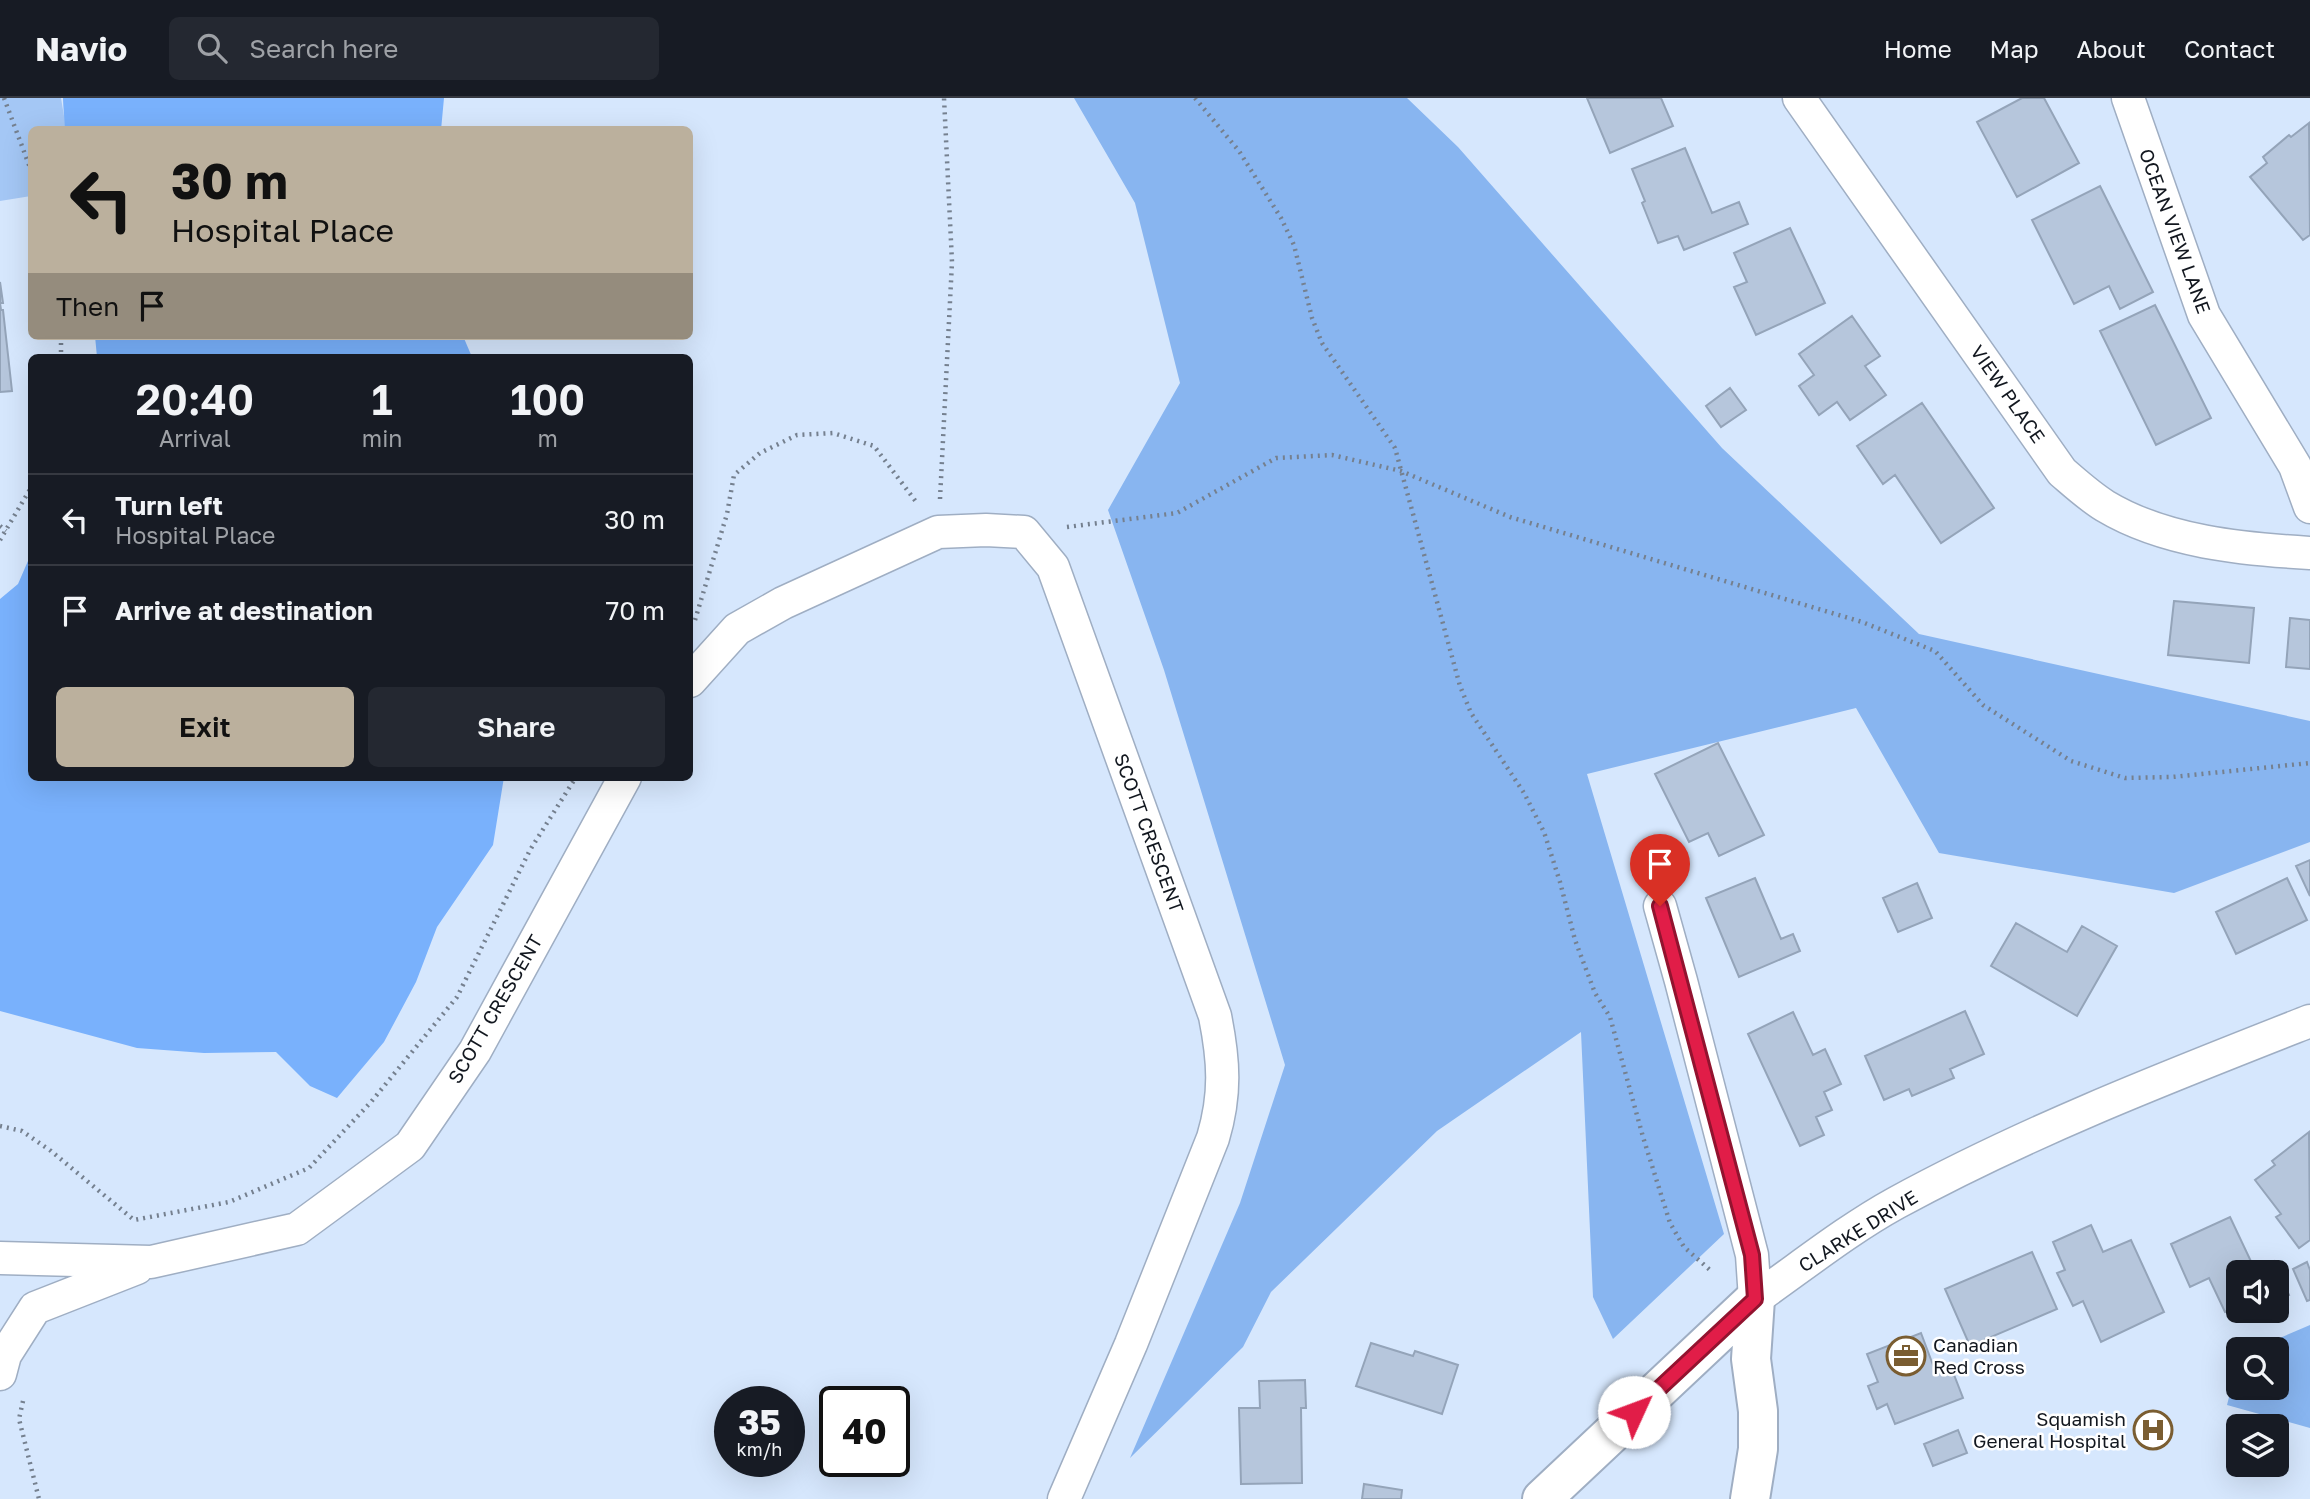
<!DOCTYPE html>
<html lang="en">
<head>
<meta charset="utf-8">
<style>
  :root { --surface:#171b24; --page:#242831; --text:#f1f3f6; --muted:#9ea1a6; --line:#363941; --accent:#bbb09d }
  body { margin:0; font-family:"Golos Text",sans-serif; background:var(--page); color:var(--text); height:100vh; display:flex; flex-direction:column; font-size:26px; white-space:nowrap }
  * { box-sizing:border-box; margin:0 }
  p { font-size:23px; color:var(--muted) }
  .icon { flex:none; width:38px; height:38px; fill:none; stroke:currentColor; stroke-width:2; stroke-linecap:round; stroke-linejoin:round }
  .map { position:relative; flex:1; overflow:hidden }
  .panel { position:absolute; left:28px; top:256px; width:665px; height:427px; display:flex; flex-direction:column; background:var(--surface); border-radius:10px; box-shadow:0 7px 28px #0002 }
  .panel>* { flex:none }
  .guide { position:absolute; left:28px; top:28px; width:665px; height:214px; border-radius:10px; box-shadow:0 7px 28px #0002; background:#bbb09d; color:#111; overflow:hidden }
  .fabs { position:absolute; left:2226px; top:1162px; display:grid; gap:14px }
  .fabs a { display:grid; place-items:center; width:63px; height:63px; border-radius:10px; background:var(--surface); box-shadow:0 7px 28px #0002; font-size:35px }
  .speed { position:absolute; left:714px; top:1288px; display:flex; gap:14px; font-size:35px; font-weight:700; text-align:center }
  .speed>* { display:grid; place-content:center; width:91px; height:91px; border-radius:50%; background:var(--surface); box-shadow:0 7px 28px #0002; line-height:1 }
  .speed small { font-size:18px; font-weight:400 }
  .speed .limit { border:4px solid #111; border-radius:10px; background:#fff; color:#111 }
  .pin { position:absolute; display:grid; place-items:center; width:60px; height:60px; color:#fff; margin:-72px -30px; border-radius:50% 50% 50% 0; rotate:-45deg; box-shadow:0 0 7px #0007 }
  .pin .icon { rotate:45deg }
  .me { position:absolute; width:77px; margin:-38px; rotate:47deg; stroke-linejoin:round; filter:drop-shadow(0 0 5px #0008) }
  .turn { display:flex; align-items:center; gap:24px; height:147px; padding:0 28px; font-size:32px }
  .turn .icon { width:91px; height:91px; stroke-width:2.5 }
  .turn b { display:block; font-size:49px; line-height:60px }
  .then { display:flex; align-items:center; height:66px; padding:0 28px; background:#0003; gap:14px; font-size:26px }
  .eta { display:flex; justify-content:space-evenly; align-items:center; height:119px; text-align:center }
  .eta b { font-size:42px; font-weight:600; line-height:49px }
  .action { display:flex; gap:14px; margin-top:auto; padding:14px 28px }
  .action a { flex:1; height:80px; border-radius:10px; background:var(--accent); color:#111; font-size:28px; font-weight:600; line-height:80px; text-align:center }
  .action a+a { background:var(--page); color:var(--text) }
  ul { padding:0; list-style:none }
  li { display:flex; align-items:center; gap:21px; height:91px; padding:0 28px; border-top:2px solid var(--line) }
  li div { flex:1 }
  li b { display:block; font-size:26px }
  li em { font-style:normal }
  header { display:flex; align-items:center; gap:42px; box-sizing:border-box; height:98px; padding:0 35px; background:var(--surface); border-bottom:2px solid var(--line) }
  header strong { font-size:33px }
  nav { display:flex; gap:38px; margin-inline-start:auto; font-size:24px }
  .search { width:490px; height:63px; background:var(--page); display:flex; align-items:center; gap:18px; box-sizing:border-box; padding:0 24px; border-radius:10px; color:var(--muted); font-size:26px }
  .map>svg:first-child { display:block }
  .green { fill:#a4c7f5 }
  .forest { fill:#88b5f0 }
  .water { fill:#79b1fc }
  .building { fill:#b6c6dc; stroke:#94a4b9; stroke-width:2 }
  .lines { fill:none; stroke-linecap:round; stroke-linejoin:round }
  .minor-casing { stroke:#9faec3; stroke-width:35 }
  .tertiary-casing { stroke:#9faec3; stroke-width:42 }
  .path { stroke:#75808f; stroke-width:4.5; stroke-dasharray:2 5; stroke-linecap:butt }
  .minor { stroke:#fff; stroke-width:32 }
  .tertiary { stroke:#fff; stroke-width:38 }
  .route-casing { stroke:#92132f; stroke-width:18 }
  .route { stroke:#e11d48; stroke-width:12 }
  .labels { text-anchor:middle; stroke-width:5; stroke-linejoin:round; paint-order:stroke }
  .street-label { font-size:19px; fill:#12171f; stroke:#fff }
  .poi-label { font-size:19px; fill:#12171f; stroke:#fff; text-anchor:start }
</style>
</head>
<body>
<header>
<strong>Navio</strong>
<div class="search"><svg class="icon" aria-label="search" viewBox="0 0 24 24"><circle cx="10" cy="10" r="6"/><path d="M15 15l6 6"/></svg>Search here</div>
<nav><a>Home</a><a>Map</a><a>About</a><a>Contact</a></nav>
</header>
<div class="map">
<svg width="2310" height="1401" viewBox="0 0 2310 1401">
  <rect width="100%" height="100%" fill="#d6e7fd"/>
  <path class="green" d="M0 0H61L64 18 63 0 137 31 32 32 31 98 0 103Z"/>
  <path class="forest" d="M1074 0H1407L1458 49 1722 350 1919 536 2310 623V744L2174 795 1939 755 1856 610 1587 676 1724 1136 1613 1241 1593 1199 1581 934 1437 1033 1271 1194 1243 1249 1130 1360 1240 1105 1285 967 1164 572 1108 412 1180 285 1135 105Z
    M2310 1227V1330L2227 1307 2238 1264V1290H2277V1251H2254Z"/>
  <path class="water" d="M63 0H444L441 32 65 31Z
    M95 238H463L472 259H97Z
    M31 456 32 679H504L493 747 437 829 416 884 384 944 337 1000 310 988 276 954 204 955 137 950 0 913V501L18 486Z"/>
  <path class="building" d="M1587 0H1661L1673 28 1610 55Z
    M2022 0H2044L2079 65 2017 99 1977 24Z
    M2309 25 2310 137 2303 142 2250 79 2267 65 2263 59 2289 37 2291 39Z
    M1685 50 1712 115 1739 104 1748 126 1684 152 1678 138 1658 145 1642 105 1645 103 1632 71Z
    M2100 88 2153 194 2120 211 2109 188 2074 206 2032 122Z
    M1790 130 1825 205 1756 237 1734 189 1747 184 1734 155Z
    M0 184 3 205H0L1 212H3L12 293 0 294Z
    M2155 207 2211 320 2156 347 2100 233Z
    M1852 218 1880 258 1865 268 1886 297 1850 322 1837 304 1819 317 1799 288 1814 277 1799 256Z
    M1730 290 1746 312 1721 329 1706 308Z
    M1922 305 1994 410 1941 445 1895 377 1883 386 1857 348Z
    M2174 503 2254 510 2249 565 2168 557Z
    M2290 520 2310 522V571L2286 569Z
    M1718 645 1764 737 1719 758 1708 735 1689 744 1655 676Z
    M2310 762V798L2296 768Z
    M1755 780 1781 841 1793 836 1800 853 1739 879 1706 800Z
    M2287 780 2307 822 2236 856 2216 814Z
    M1917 785 1932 820 1898 834 1883 800Z
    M2016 825 2067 854 2082 828 2117 848 2077 918 1991 868Z
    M1965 913 1984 956 1950 971 1954 980 1912 998 1909 991 1884 1002 1865 958Z
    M1793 914 1813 957 1825 951 1841 986 1824 994 1832 1012 1816 1019 1824 1037 1800 1048 1748 936Z
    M2309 1034 2310 1142 2299 1150 2276 1119 2281 1116 2255 1082 2275 1067 2272 1063Z
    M2230 1119 2255 1172 2274 1163 2289 1197 2277 1203V1174H2238V1209L2225 1214 2209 1180 2190 1189 2171 1146Z
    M2091 1127 2103 1154 2131 1142 2164 1214 2101 1244 2083 1203 2073 1208 2057 1175 2065 1172 2053 1144Z
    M2032 1154 2057 1211 1970 1248 1945 1191Z
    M2307 1164 2310 1172V1202L2307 1203 2293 1171Z
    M1921 1235 1936 1275 1951 1269 1963 1300 1895 1326 1887 1306 1877 1311 1868 1288 1878 1284 1867 1256Z
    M1371 1245 1413 1258 1415 1253 1458 1267 1442 1316 1356 1288Z
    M1305 1282 1306 1310H1301L1302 1385 1241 1386 1239 1310H1260L1259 1283Z
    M1958 1332 1967 1355 1933 1368 1924 1346Z
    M1364 1386 1402 1392 1401 1401H1362Z"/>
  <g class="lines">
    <defs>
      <path id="minor" d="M1799 0 2062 374C2076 386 2089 398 2105 408 2165 444 2242 451 2310 455
        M2128 0 2204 217 2295 368 2310 409
        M690 583 737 531 783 505 938 434 986 432 1024 434 1053 469 1215 918C1224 963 1226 996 1213 1040L1131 1246 1064 1401
        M1660 808 1681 883 1752 1157 1755 1201
        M0 1160 151 1164 297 1131 410 1048 475 953 625 679
        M1755 1201C1801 1169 1847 1132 1896 1105 2028 1033 2170 978 2310 923
        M0 1276 5 1257 35 1210 137 1170"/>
      <path id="tertiary" d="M1542 1401 1755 1201
        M1750 1401 1758 1351V1313L1751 1261 1755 1201"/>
    </defs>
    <use href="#minor" class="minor-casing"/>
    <use href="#tertiary" class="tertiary-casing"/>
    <path class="path" d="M4 0 32 75
      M1195 0 1239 53 1281 120 1294 147 1312 220 1322 245 1395 350 1460 588 1471 615 1524 695 1544 734 1560 784 1575 842 1595 895 1610 919 1643 1039 1670 1125 1684 1149 1710 1172
      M61 238V259
      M940 401 952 164 944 0
      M0 428 6 433
      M1067 429 1177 415 1276 360 1332 357 1401 373 1510 419 1862 524 1935 553 1983 607 2071 663 2125 680 2172 679 2310 665
      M0 442 32 388
      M695 522 727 416 734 377 760 355 797 337 833 335 874 348 917 405
      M0 1028 22 1033 51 1053 134 1122 229 1104 309 1070 371 1004 457 899 530 752 576 679
      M23 1303 19 1321 39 1401"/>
    <use href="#minor" class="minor"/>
    <use href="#tertiary" class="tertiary"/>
  </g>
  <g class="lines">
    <defs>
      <path id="route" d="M1634 1314 1755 1201 1752 1157 1660 808"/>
    </defs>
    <use href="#route" class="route-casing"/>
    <use href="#route" class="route"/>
  </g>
  <defs>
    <symbol id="office-ring" viewBox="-11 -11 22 22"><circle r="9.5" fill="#fff" stroke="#7a5d31" stroke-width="1.5"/><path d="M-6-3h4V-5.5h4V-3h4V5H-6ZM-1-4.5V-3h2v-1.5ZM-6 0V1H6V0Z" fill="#7a5d31"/></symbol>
    <symbol id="hospital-ring" viewBox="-11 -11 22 22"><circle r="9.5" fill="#fff" stroke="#7a5d31" stroke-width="1.5"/><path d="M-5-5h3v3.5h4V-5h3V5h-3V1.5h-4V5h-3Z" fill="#7a5d31"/></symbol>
  </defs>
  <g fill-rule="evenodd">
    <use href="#office-ring" x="1884" y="1236" width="44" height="44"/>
    <use href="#hospital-ring" x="2131" y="1310" width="44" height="44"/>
  </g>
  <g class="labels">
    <g class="street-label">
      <text transform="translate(2175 133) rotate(70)" y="7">OCEAN VIEW LANE</text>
      <text transform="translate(2008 296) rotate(55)" y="7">VIEW PLACE</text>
      <text transform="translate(1149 735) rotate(70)" y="7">SCOTT CRESCENT</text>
      <text transform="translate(495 911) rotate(-60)" y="7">SCOTT CRESCENT</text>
      <text transform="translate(1858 1133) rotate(-32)" y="7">CLARKE DRIVE</text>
    </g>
    <g class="poi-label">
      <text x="1933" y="1254">Canadian<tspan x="1933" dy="22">Red Cross</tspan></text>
      <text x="2126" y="1328" text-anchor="end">Squamish<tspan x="2126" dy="22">General Hospital</tspan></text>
    </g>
  </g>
</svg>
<div class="fabs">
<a><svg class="icon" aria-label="sound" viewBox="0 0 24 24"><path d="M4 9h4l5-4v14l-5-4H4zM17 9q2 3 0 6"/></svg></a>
<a><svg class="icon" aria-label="search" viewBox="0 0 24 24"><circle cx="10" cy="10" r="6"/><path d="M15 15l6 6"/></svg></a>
<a><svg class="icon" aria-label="layers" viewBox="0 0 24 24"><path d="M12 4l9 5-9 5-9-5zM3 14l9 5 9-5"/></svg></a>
</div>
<div class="speed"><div>35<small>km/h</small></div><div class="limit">40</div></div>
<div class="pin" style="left:1660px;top:808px;background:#d93025"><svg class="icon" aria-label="arrive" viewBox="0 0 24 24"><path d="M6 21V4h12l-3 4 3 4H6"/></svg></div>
<svg class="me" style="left:1634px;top:1314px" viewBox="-20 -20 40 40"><circle r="19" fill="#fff"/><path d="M0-13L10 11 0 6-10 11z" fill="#e11d48"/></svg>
<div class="guide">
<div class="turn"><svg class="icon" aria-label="left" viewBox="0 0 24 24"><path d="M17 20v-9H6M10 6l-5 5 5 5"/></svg><div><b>30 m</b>Hospital Place</div></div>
<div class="then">Then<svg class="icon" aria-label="arrive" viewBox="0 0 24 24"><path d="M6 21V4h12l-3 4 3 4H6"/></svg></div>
</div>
<section class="panel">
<div class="eta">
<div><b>20:40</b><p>Arrival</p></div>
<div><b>1</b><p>min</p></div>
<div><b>100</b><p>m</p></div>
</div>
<ul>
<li><svg class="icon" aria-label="left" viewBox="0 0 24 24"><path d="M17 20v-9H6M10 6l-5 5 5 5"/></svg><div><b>Turn left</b><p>Hospital Place</p></div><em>30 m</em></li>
<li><svg class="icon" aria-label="arrive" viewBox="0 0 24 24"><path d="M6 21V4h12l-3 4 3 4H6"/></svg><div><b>Arrive at destination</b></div><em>70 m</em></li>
</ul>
<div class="action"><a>Exit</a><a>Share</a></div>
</section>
</div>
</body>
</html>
